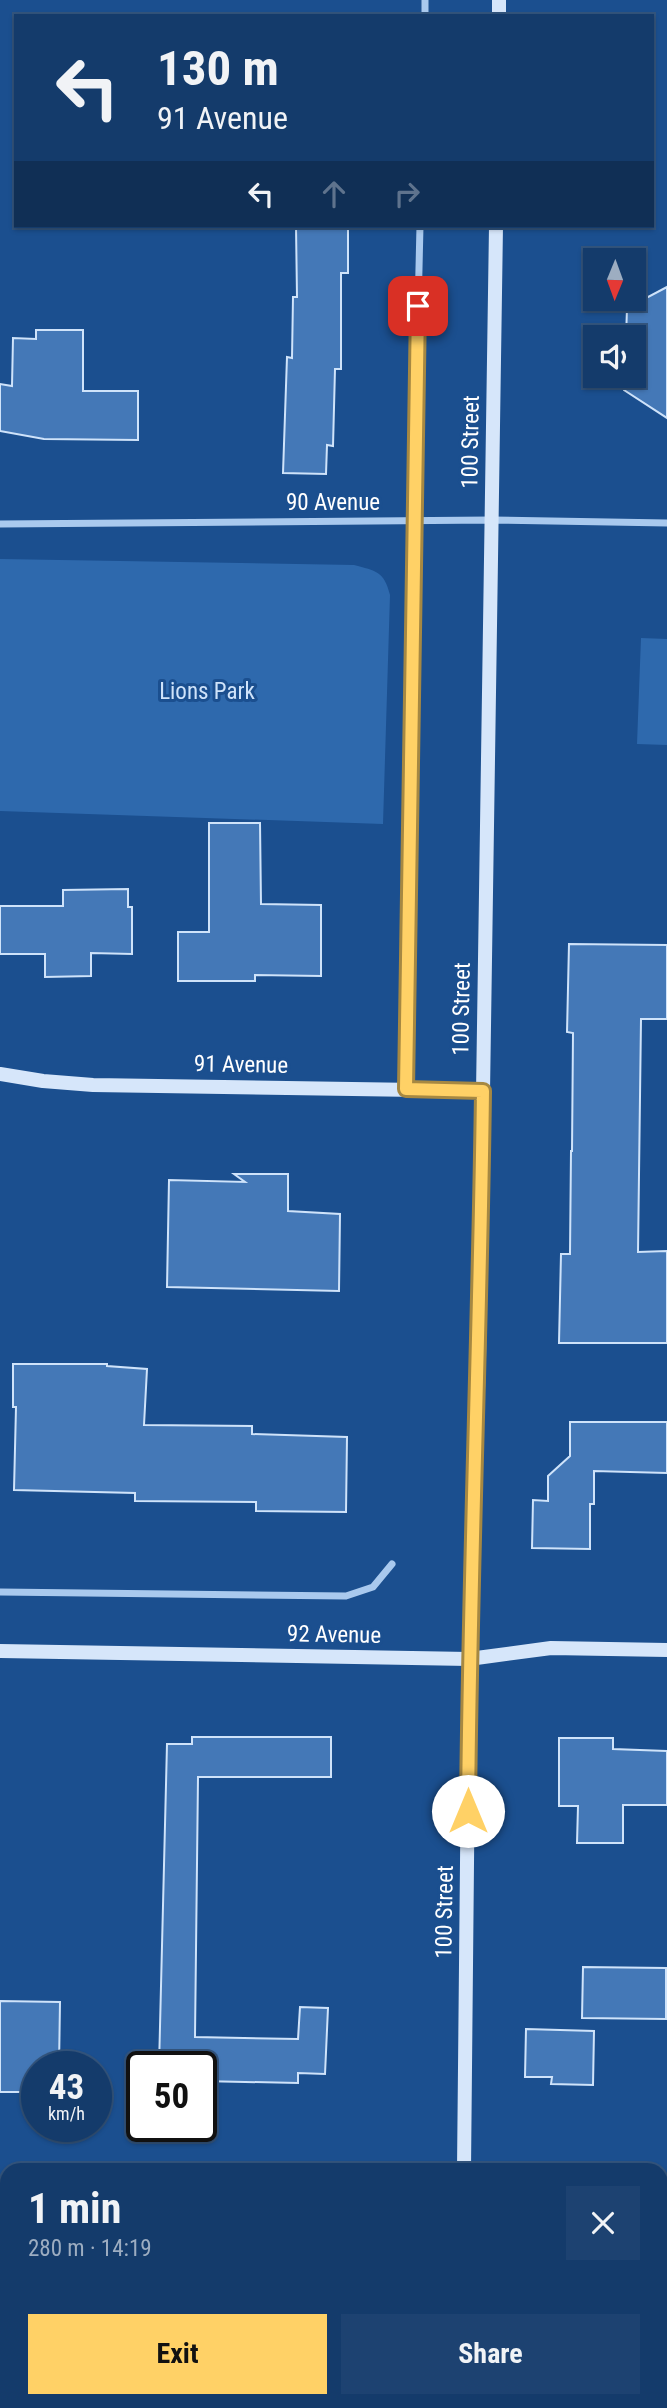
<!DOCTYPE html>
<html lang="en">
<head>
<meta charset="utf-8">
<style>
  :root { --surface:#143b6b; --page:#1d4271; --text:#f1f3f6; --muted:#9dadc1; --line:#33557e; --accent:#ffd166 }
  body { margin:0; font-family:"Roboto Condensed",sans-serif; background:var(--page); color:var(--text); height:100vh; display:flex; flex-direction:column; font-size:26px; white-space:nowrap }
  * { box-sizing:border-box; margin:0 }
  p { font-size:23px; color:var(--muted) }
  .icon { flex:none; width:38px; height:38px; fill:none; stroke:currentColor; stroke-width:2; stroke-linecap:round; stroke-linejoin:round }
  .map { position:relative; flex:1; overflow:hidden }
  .drawer { position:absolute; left:0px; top:2163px; width:668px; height:245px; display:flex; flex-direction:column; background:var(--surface); border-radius:21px 21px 0 0; box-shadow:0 2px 5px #0004,0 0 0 2px var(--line) }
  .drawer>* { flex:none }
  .hud { position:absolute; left:14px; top:14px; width:640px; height:214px; border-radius:0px; box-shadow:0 2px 5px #0004,0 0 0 2px var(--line); background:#143b6b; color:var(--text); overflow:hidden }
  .needle { width:46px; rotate:181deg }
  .controls { position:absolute; left:583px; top:248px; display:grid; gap:14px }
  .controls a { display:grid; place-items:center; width:63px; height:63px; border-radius:0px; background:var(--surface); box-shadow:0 2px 5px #0004,0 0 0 2px var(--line); font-size:35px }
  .speed { position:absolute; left:21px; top:2051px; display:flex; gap:14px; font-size:35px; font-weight:700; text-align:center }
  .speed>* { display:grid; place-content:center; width:91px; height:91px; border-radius:50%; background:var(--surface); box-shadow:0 2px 5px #0004,0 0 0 2px var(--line); line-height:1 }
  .speed small { font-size:18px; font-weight:400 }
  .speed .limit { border:4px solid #111; border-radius:10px; background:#fff; color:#111 }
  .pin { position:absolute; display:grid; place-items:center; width:60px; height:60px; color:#fff; margin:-30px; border-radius:14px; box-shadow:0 4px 10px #0006 }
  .me { position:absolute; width:77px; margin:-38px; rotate:0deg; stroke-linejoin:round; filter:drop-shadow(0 0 5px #0008) }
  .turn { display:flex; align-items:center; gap:24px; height:147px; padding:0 28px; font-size:32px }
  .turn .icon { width:91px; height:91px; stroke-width:2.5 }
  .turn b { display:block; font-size:49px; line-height:60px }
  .lanes { display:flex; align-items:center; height:66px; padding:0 28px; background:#0003; justify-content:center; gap:35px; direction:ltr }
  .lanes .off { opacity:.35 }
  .round { display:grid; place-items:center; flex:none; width:74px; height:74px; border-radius:0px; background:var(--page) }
  .overview { display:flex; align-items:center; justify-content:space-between; height:119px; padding:0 28px }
  h1 { font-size:42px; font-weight:700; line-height:52px }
  .primary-button { display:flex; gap:14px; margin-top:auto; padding:14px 28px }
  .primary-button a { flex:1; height:80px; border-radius:0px; background:var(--accent); color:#111; font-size:28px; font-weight:700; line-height:80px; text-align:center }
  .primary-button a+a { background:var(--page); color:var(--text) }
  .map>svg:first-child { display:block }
  .green { fill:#2e69ad }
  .building { fill:#4478b7; stroke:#cfe3fa; stroke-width:2 }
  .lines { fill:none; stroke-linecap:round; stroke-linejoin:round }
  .street { stroke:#a9c9ee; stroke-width:7 }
  .secondary { stroke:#d6e6fa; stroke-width:14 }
  .route-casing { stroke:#a68842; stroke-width:18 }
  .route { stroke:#ffd166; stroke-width:12 }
  .labels { text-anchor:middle; stroke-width:6; stroke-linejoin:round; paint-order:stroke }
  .street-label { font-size:23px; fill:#fff; stroke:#1b4f8f }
  .park-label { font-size:23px; fill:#cfe3fa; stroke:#1b4f8f }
</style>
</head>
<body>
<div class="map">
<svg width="667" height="2408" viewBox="0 0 667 2408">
  <rect width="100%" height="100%" fill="#1b4f8f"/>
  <path class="green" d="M0 559 354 565C376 571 384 571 390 595L383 824 0 811Z
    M641 638 667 639V745L637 744Z"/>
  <path class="building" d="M296 226H348V273H341V369H335L333 446 327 445 326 474 283 473 287 357 292 358 293 297H297Z
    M667 287V418L624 390 625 376H634V338H626L627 308Z
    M36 330H83V391H138V440L44 439 0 431V384L12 386 13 338 36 339Z
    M209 823H260L261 904 321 905V976L255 975V981H178V932H209Z
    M128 889V907H132V954L91 953V976L45 977V954H0V906H63V890Z
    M569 944 667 945V1019H641L638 1252 667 1251V1343H559L561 1254H570L571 1151H572L573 1033 567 1032Z
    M234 1174H288V1211L340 1214 339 1291 167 1287 169 1180 245 1182Z
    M13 1364H107V1366L147 1369 144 1425 252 1426V1434L347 1437 346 1512 256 1511V1502L135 1501V1493L14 1490 16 1407H13Z
    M570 1422H667V1473L594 1471V1504H590V1549L532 1548 533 1500 548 1501V1476L570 1456Z
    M192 1737H331V1777H198L195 2037 298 2039 300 2007 328 2008 325 2074 298 2073V2083L201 2081V2067H159L167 1744H192Z
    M559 1738H613V1749L667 1751V1805H623V1843H577L578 1806H559Z
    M583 1967 666 1968V2019L582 2018Z
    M0 2001 60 2002 59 2067H37V2092H0Z
    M526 2029 594 2031 593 2085 551 2084 552 2077H525Z"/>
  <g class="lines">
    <path class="street" d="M425 16V0
      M0 524 491 520 667 523
      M406 1089 413 521 420 226
      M0 1592 346 1596 373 1587 392 1564
      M0 2179H7
      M662 2194H667"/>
    <path class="secondary" d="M499 16V0
      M0 1074 43 1081 93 1085 483 1091
      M0 1651 469 1659 551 1648 667 1650
      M464 2170 469 1659 479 1359 496 226
      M462 2408V2401"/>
  </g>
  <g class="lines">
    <defs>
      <path id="route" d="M418 306 406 1089 483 1091C480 1331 470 1571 468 1811"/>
    </defs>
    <use href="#route" class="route-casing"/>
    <use href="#route" class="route"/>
  </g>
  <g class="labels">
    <g class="street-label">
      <text transform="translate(470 442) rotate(-89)" y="8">100 Street</text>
      <text x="333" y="510">90 Avenue</text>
      <text transform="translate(461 1009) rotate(-89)" y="8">100 Street</text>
      <text transform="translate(241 1064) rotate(1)" y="8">91 Avenue</text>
      <text transform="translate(334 1634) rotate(1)" y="8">92 Avenue</text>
      <text transform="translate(444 1912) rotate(-89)" y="8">100 Street</text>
    </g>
    <g class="park-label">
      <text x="207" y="699">Lions Park</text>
    </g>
  </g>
</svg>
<div class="controls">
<a><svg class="needle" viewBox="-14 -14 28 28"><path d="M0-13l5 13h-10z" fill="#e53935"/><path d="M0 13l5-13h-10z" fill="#9dadc1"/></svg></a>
<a><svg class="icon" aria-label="sound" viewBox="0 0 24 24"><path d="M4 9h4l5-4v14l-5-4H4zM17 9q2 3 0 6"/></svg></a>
</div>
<div class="speed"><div>43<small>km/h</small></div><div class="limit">50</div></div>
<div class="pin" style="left:418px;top:306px;background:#d93025"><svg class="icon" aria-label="arrive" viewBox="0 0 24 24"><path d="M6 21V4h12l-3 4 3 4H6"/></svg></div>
<svg class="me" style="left:468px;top:1811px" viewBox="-20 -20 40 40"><circle r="19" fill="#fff"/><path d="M0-13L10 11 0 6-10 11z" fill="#ffd166"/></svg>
<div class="hud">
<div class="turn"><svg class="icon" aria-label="left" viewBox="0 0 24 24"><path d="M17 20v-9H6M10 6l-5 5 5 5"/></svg><div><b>130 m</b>91 Avenue</div></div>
<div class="lanes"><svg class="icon" aria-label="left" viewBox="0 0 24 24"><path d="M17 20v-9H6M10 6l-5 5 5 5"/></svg><svg class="icon off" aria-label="ahead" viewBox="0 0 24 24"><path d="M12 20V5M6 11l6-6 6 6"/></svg><svg class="icon off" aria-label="right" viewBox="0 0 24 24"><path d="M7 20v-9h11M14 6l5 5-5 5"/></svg></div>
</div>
<section class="drawer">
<div class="overview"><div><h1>1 min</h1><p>280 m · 14:19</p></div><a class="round"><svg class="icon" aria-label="close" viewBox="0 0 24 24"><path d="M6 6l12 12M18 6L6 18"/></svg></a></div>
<div class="primary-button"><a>Exit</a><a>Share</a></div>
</section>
</div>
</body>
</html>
